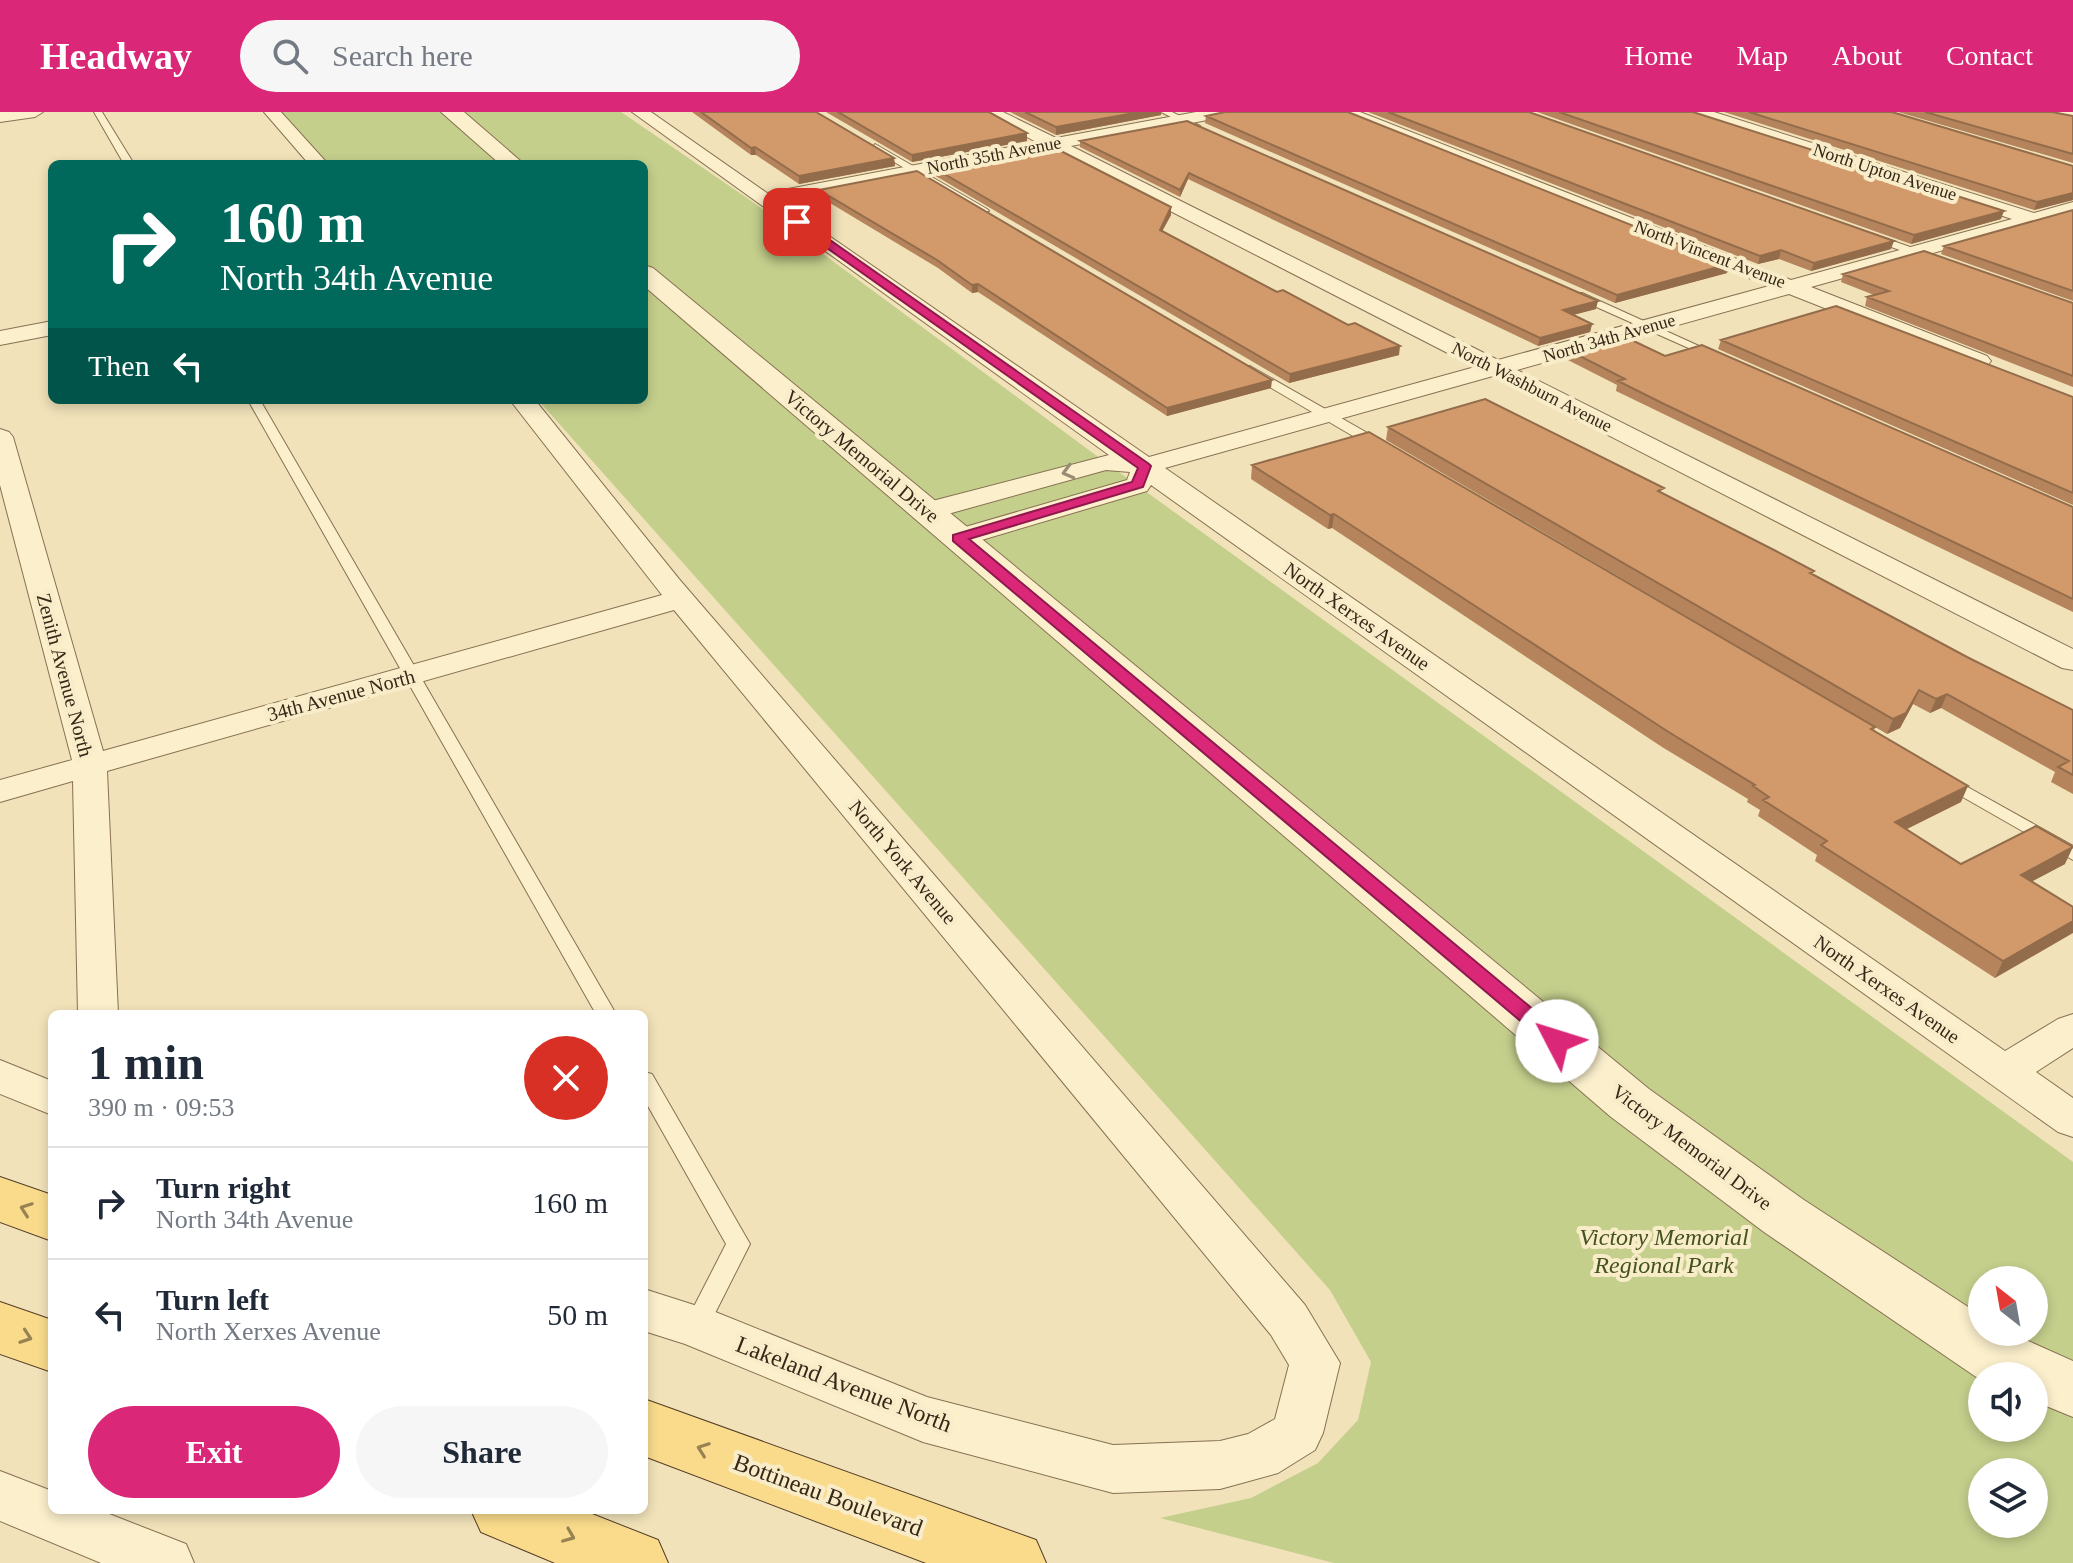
<!DOCTYPE html>
<html lang="en">
<head>
<meta charset="utf-8">
<style>
  :root { --surface:#fff; --page:#f6f6f7; --text:#1f2937; --muted:#747a83; --line:#e0e1e3; --accent:#db2777 }
  body { margin:0; font-family:"Times New Roman",serif; background:var(--page); color:var(--text); height:100vh; display:flex; flex-direction:column; font-size:30px; white-space:nowrap }
  * { box-sizing:border-box; margin:0 }
  p { font-size:26px; color:var(--muted) }
  .icon { flex:none; width:44px; height:44px; fill:none; stroke:currentColor; stroke-width:2; stroke-linecap:round; stroke-linejoin:round }
  .map { position:relative; flex:1; overflow:hidden }
  .details { position:absolute; left:48px; top:898px; width:600px; height:504px; display:flex; flex-direction:column; background:var(--surface); border-radius:12px; box-shadow:0 4px 12px #0003 }
  .details>* { flex:none }
  .hud { position:absolute; left:48px; top:48px; width:600px; height:244px; border-radius:12px; box-shadow:0 4px 12px #0003; background:#00695c; color:#fff; overflow:hidden }
  .needle { width:52px; rotate:329deg }
  .controls { position:absolute; left:1968px; top:1154px; display:grid; gap:16px }
  .controls a { display:grid; place-items:center; width:80px; height:80px; border-radius:50%; background:var(--surface); box-shadow:0 4px 12px #0003; font-size:40px }
  .pin { position:absolute; display:grid; place-items:center; width:68px; height:68px; color:#fff; margin:-34px; border-radius:16px; box-shadow:0 4px 12px #0006 }
  .me { position:absolute; width:88px; margin:-44px; rotate:310deg; stroke-linejoin:round; filter:drop-shadow(0 0 6px #0008) }
  .turn { display:flex; align-items:center; gap:28px; height:168px; padding:0 40px; font-size:36px }
  .turn .icon { width:104px; height:104px; stroke-width:2.5 }
  .turn b { display:block; font-size:56px; line-height:68px }
  .then { display:flex; align-items:center; height:76px; padding:0 40px; background:#0003; gap:16px; font-size:30px }
  .round { display:grid; place-items:center; flex:none; width:84px; height:84px; border-radius:42px; background:var(--page) }
  .headline { display:flex; align-items:center; justify-content:space-between; height:136px; padding:0 40px }
  h1 { font-size:48px; font-weight:700; line-height:60px }
  .primary-button { display:flex; gap:16px; margin-top:auto; padding:16px 40px }
  .primary-button a { flex:1; height:92px; border-radius:48px; background:var(--accent); color:#fff; font-size:32px; font-weight:700; line-height:92px; text-align:center }
  .primary-button a+a { background:var(--page); color:var(--text) }
  ul { padding:0; list-style:none }
  li { display:flex; align-items:center; gap:24px; height:112px; padding:0 40px; border-top:2px solid var(--line) }
  li div { flex:1 }
  li b { display:block; font-size:30px }
  li em { font-style:normal }
  header { display:flex; align-items:center; gap:48px; box-sizing:border-box; height:112px; padding:0 40px; background:var(--accent); color:#fff }
  header strong { font-size:38px }
  nav { display:flex; gap:44px; margin-inline-start:auto; font-size:28px }
  .search { width:560px; height:72px; background:var(--page); display:flex; align-items:center; gap:20px; box-sizing:border-box; padding:0 28px; border-radius:44px; color:var(--muted); font-size:30px }
  .map>svg:first-child { display:block }
  .green { fill:#c4cf8c; fill-rule:evenodd }
  .lines { fill:none; stroke-linecap:round; stroke-linejoin:round }
  .service-casing { stroke:#887153; stroke-width:2 }
  .minor-casing { stroke:#887153; stroke-width:2 }
  .tertiary-casing { stroke:#887153; stroke-width:2 }
  .primary-casing { stroke:#543e28; stroke-width:2 }
  .service { fill:#fbefcc; fill-rule:evenodd }
  .minor { fill:#fbefcc; fill-rule:evenodd }
  .tertiary { fill:#fbefcc; fill-rule:evenodd }
  .primary { fill:#f9db8b; fill-rule:evenodd }
  .wall { fill:#b5845c }
  .shaded-wall { fill:#936c4b }
  .building { fill:#d29a6b; stroke:#936c4b; stroke-width:2 }
  .oneway { stroke:#988c72 }
  .oneway2 { stroke:#978252 }
  .route { fill:#db2777; stroke:#8e194d; stroke-width:2 }
  .labels { text-anchor:middle; stroke-width:8; stroke-linejoin:round; paint-order:stroke }
  .far-street-label { font-size:18px; fill:#352819; stroke:#f8ecc9 }
  .street-label { font-size:20px; fill:#352819; stroke:#f8ecc9 }
  .near-park-label { font-size:24px; font-style:italic; fill:#44531e; stroke:#f8ecc9 }
  .near-street-label { font-size:24px; fill:#352819; stroke:#f8ecc9 }
</style>
</head>
<body>
<header>
<strong>Headway</strong>
<div class="search"><svg class="icon" aria-label="search" viewBox="0 0 24 24"><circle cx="10" cy="10" r="6"/><path d="M15 15l6 6"/></svg>Search here</div>
<nav><a>Home</a><a>Map</a><a>About</a><a>Contact</a></nav>
</header>
<div class="map">
<svg width="2073" height="1451" viewBox="0 0 2073 1451">
  <rect width="100%" height="100%" fill="#f1e2b9"/>
  <path class="green" d="M281 0H621L750 88 1105 350 2073 1050V1451H1334L1160 1406 1251 1386 1318 1351 1358 1308 1371 1250 1330 1178 538 288H644V52H328ZM1982 1168H2034V1220H1982ZM1982 1264H2034V1316H1982ZM1982 1360H2034V1412H1982Z"/>
  <g class="lines">
    <defs>
      <path id="service" d="M94 0H102L134 52H124Z
        M1161 0H1172L1200 14 1193 16Z
        M875 32 987 97 989 99 981 101 872 37Z
        M1870 121 1933 143 1934 145 1925 147 1866 126V122Z
        M1574 181H1582L1721 244 1711 246 1574 185Z
        M1250 254 1385 331 1386 334 1375 337 1246 261V255Z
        M248 288H260L616 902H596Z
        M1946 663 2073 734V748L1940 672 1937 668Z
        M644 960 652 962 750 1132 705 1221 696 1224 687 1221 684 1214 726 1132 644 987Z"/>
      <path id="minor" d="M0 0H43L35 5 0 10Z
        M264 0H281L328 52H309Z
        M632 0H651L767 81 1036 30 982 0H1003L1056 26 1196 0H1231L1223 5 1071 34 1498 248 1769 174 1337 0H1360L1791 168 2012 107 1691 4 1689 0H1714L2034 101 2073 90V102L1811 175 1987 244 1991 249 1987 254H1971L1789 182 1517 258 2073 537V558L2062 556 1493 264 1165 356 2005 939 2058 907 2073 902V936L2036 960 2073 986V1025L2058 1020 1151 373 1147 379 968 432 958 434 948 432 944 426 948 420 1127 368 1130 360 1106 358 937 405 927 407 917 405 913 399 917 393 1109 343ZM1051 38 1475 255 1149 345 780 90Z
        M2046 0H2073V10L2048 4Z
        M52 209V223L0 233V219Z
        M510 288H535L679 467 1305 1193 1340 1251 1323 1321 1315 1338 1278 1361 1220 1377 1113 1381 923 1330 685 1232 644 1219V1177L713 1199 927 1285 1113 1333 1220 1329 1248 1322 1275 1307 1289 1253 1271 1223 674 498 107 659 118 902H78L73 669 0 690V668L72 648 0 373V317L9 320 13 325 103 639 662 483Z
        M0 948 52 969V1003L0 982Z
        M0 1359 52 1379V1398H99L186 1432 194 1451H101L0 1409Z"/>
      <path id="tertiary" d="M441 0H464L524 52H500Z
        M644 153 653 156 1649 977 1804 1088 1982 1204V1220H2008L2073 1249V1305L2034 1289V1264H1982V1269L1764 1120 1611 1005 644 174Z"/>
      <path id="primary" d="M0 1065 52 1083V1129L0 1110Z
        M0 1190 52 1208V1260L0 1242Z
        M644 1287 1036 1428 1046 1451H926L644 1344Z
        M471 1398H582L658 1428 668 1451H555L481 1420Z"/>
    </defs>
    <use href="#service" class="service-casing"/>
    <use href="#minor" class="minor-casing"/>
    <use href="#tertiary" class="tertiary-casing"/>
    <use href="#primary" class="primary-casing"/>
    <use href="#service" class="service"/>
    <use href="#minor" class="minor"/>
    <use href="#tertiary" class="tertiary"/>
    <use href="#primary" class="primary"/>
  </g>
  <path class="wall" d="M692 0H816L894 46 895 54 799 72 756 43H751Z
    M826 0H989L1027 29 912 50Z
    M1010 0H1161V3L1056 23Z
    M1368 0H1529L1891 137 1811 159 1779 147 1758 152Z
    M1537 0H1693L2001 107 1911 132Z
    M1724 0H1892L2073 54V88L2034 98Z
    M1898 0H2052L2073 4V51Z
    M1206 4 1729 152 1727 161 1615 191 1205 11Z
    M1187 9 1596 197 1573 203 1592 212 1590 220 1538 234 1188 67 1180 85 1080 35V29Z
    M934 56 1171 95V103L1162 119 1399 243 1289 271 934 63Z
    M819 78 1271 276 1167 304 978 180 972 181 938 156 820 85Z
    M2073 98V189L1941 142 1944 134Z
    M1843 162 2073 191V275L1865 194 1867 185 1874 183 1841 170Z
    M1721 228 2073 285V393L1718 237Z
    M1568 238 1665 244 2073 395V500L1616 279 1617 273 1566 247Z
    M1388 315 1662 381 1814 459 1813 462 1967 545 2073 598V682L2051 670 2055 660 1941 596 1930 601 1913 592 1900 616 1887 622 1386 328Z
    M1252 353 1875 615 1874 619 1961 690 1906 717 1961 752H2065L2032 769 2073 795 1995 866 1815 749 1817 743 1758 704 1760 698 1747 690 1748 687 1662 635 1332 416 1328 417 1251 367Z"/>
  <path class="shaded-wall" d="M1140 0H1161V3L1056 23V15Z
    M1027 21V29L912 50V43Z
    M755 35 756 43H751V36Z
    M894 46 895 54 799 72V64Z
    M1189 61 1188 67 1180 85V78Z
    M2073 81V88L2034 98 2037 90Z
    M1171 95V103L1159 125 1160 118Z
    M2004 99 2001 107 1911 132 1914 123Z
    M1894 129 1891 137 1811 159 1814 151Z
    M1781 138 1779 147 1758 152 1760 144Z
    M1729 152 1727 161 1615 191 1617 183Z
    M978 172V180L972 181V173Z
    M1598 189 1596 197 1561 206 1563 198Z
    M1592 212 1590 220 1538 234 1540 226Z
    M1400 234 1399 243 1289 271 1290 262Z
    M1272 268 1271 276 1167 304V296Z
    M1334 402 1332 416 1328 417 1330 403Z
    M1919 578 1913 592 1900 616 1887 622 1893 607Z
    M1947 582 1941 596 1930 601 1936 587Z
    M1968 674 1961 690 1889 726 1895 710Z
    M2073 735 2065 752 2014 779 2021 763Z
    M2073 809V821L1995 866 2003 849Z"/>
  <path class="building" d="M701 0H816L894 46 799 64 755 35 751 36Z
    M838 0H989L1027 21 912 43Z
    M1025 0H1140L1056 15Z
    M1225 0H1348L1729 152 1617 183 1206 4Z
    M1388 0H1529L1894 129 1814 151 1781 138 1760 144Z
    M1559 0H1693L2004 99 1914 123Z
    M1749 0H1892L2073 54V81L2037 90Z
    M1925 0H2052L2073 4V42Z
    M1187 9 1598 189 1563 198 1592 212 1540 226 1189 61 1180 78 1080 29Z
    M1051 34 1171 95 1160 118 1277 180 1283 178 1348 213 1355 211 1400 234 1290 262 934 56Z
    M917 59 1272 268 1167 296 978 172 972 173 937 148 819 78Z
    M2073 98V179L1944 134Z
    M1924 139 2073 191V264L1867 185 1889 179 1843 162Z
    M1836 194 2073 285V381L1721 228Z
    M1621 223 1665 244 1702 233 2073 395V487L1662 291 1618 269 1625 267 1568 238Z
    M1485 287 1664 376 1658 379 1774 438 1814 459 1810 461 1967 545 2073 598V663L2058 655 2069 649 1947 582 1936 587 1919 578 1906 601 1893 607 1388 315Z
    M1369 320 1875 615 1871 617 1968 674 1895 710 1961 752 2036 714 2073 735 2021 763 2073 795V809L2003 849 1821 733 1827 729 1763 688 1769 685 1753 674 1755 673 1667 619 1334 402 1330 403 1252 353Z"/>
  <defs><path id="oneway-chevron" d="M-2-3.5L2.5 0L-2 3.5" fill="none" stroke-width="1.6" stroke-linecap="round" stroke-linejoin="round" transform="scale(2)"/></defs>
  <use class="oneway" href="#oneway-chevron" transform="translate(1068 360) rotate(165)"/>
  <g class="oneway2">
    <use href="#oneway-chevron" transform="translate(26 1097) rotate(-160)"/>
    <use href="#oneway-chevron" transform="translate(26 1225) rotate(19)"/>
    <use href="#oneway-chevron" transform="translate(703 1337) rotate(-160)"/>
    <use href="#oneway-chevron" transform="translate(569 1424) rotate(22)"/>
  </g>
  <path class="route" d="M793 107H800L1149 352 1151 354 1143 375 969 427 1565 924 1568 929 1565 934H1550L953 429V423L1132 370 1138 356 793 112Z"/>
  <g class="labels">
    <g class="far-street-label">
      <text transform="translate(994 43) rotate(-11)" y="6">North 35th Avenue</text>
      <text transform="translate(1885 60) rotate(18)" y="6">North Upton Avenue</text>
      <text transform="translate(1710 142) rotate(21)" y="6">North Vincent Avenue</text>
      <text transform="translate(1609 226) rotate(-16)" y="6">North 34th Avenue</text>
      <text transform="translate(1532 275) rotate(27)" y="6">North Washburn Avenue</text>
    </g>
    <g class="street-label">
      <text transform="translate(862 344) rotate(40)" y="7">Victory Memorial Drive</text>
      <text transform="translate(1357 504) rotate(35)" y="7">North Xerxes Avenue</text>
      <text transform="translate(65 563) rotate(75)" y="7">Zenith Avenue North</text>
      <text transform="translate(341 583) rotate(-15)" y="7">34th Avenue North</text>
      <text transform="translate(903 750) rotate(50)" y="7">North York Avenue</text>
      <text transform="translate(1887 877) rotate(35)" y="7">North Xerxes Avenue</text>
      <text transform="translate(1692 1035) rotate(37)" y="7">Victory Memorial Drive</text>
    </g>
    <g class="near-park-label">
      <text x="1664" y="1133">Victory Memorial<tspan x="1664" dy="28">Regional Park</tspan></text>
    </g>
    <g class="near-street-label">
      <text transform="translate(844 1272) rotate(21)" y="8">Lakeland Avenue North</text>
      <text transform="translate(828 1383) rotate(20)" y="8">Bottineau Boulevard</text>
    </g>
  </g>
</svg>
<div class="controls">
<a><svg class="needle" viewBox="-14 -14 28 28"><path d="M0-13l5 13h-10z" fill="#e53935"/><path d="M0 13l5-13h-10z" fill="#747a83"/></svg></a>
<a><svg class="icon" aria-label="sound" viewBox="0 0 24 24"><path d="M4 9h4l5-4v14l-5-4H4zM17 9q2 3 0 6"/></svg></a>
<a><svg class="icon" aria-label="layers" viewBox="0 0 24 24"><path d="M12 4l9 5-9 5-9-5zM3 14l9 5 9-5"/></svg></a>
</div>
<div class="pin" style="left:797px;top:110px;background:#d93025"><svg class="icon" aria-label="arrive" viewBox="0 0 24 24"><path d="M6 21V4h12l-3 4 3 4H6"/></svg></div>
<svg class="me" style="left:1557px;top:929px" viewBox="-20 -20 40 40"><circle r="19" fill="#fff"/><path d="M0-13L10 11 0 6-10 11z" fill="#db2777"/></svg>
<div class="hud">
<div class="turn"><svg class="icon" aria-label="right" viewBox="0 0 24 24"><path d="M7 20v-9h11M14 6l5 5-5 5"/></svg><div><b>160 m</b>North 34th Avenue</div></div>
<div class="then">Then<svg class="icon" aria-label="left" viewBox="0 0 24 24"><path d="M17 20v-9H6M10 6l-5 5 5 5"/></svg></div>
</div>
<section class="details">
<div class="headline"><div><h1>1 min</h1><p>390 m · 09:53</p></div><a class="round" style="background:#d93025;color:#fff"><svg class="icon" aria-label="close" viewBox="0 0 24 24"><path d="M6 6l12 12M18 6L6 18"/></svg></a></div>
<ul>
<li><svg class="icon" aria-label="right" viewBox="0 0 24 24"><path d="M7 20v-9h11M14 6l5 5-5 5"/></svg><div><b>Turn right</b><p>North 34th Avenue</p></div><em>160 m</em></li>
<li><svg class="icon" aria-label="left" viewBox="0 0 24 24"><path d="M17 20v-9H6M10 6l-5 5 5 5"/></svg><div><b>Turn left</b><p>North Xerxes Avenue</p></div><em>50 m</em></li>
</ul>
<div class="primary-button"><a>Exit</a><a>Share</a></div>
</section>
</div>
</body>
</html>
